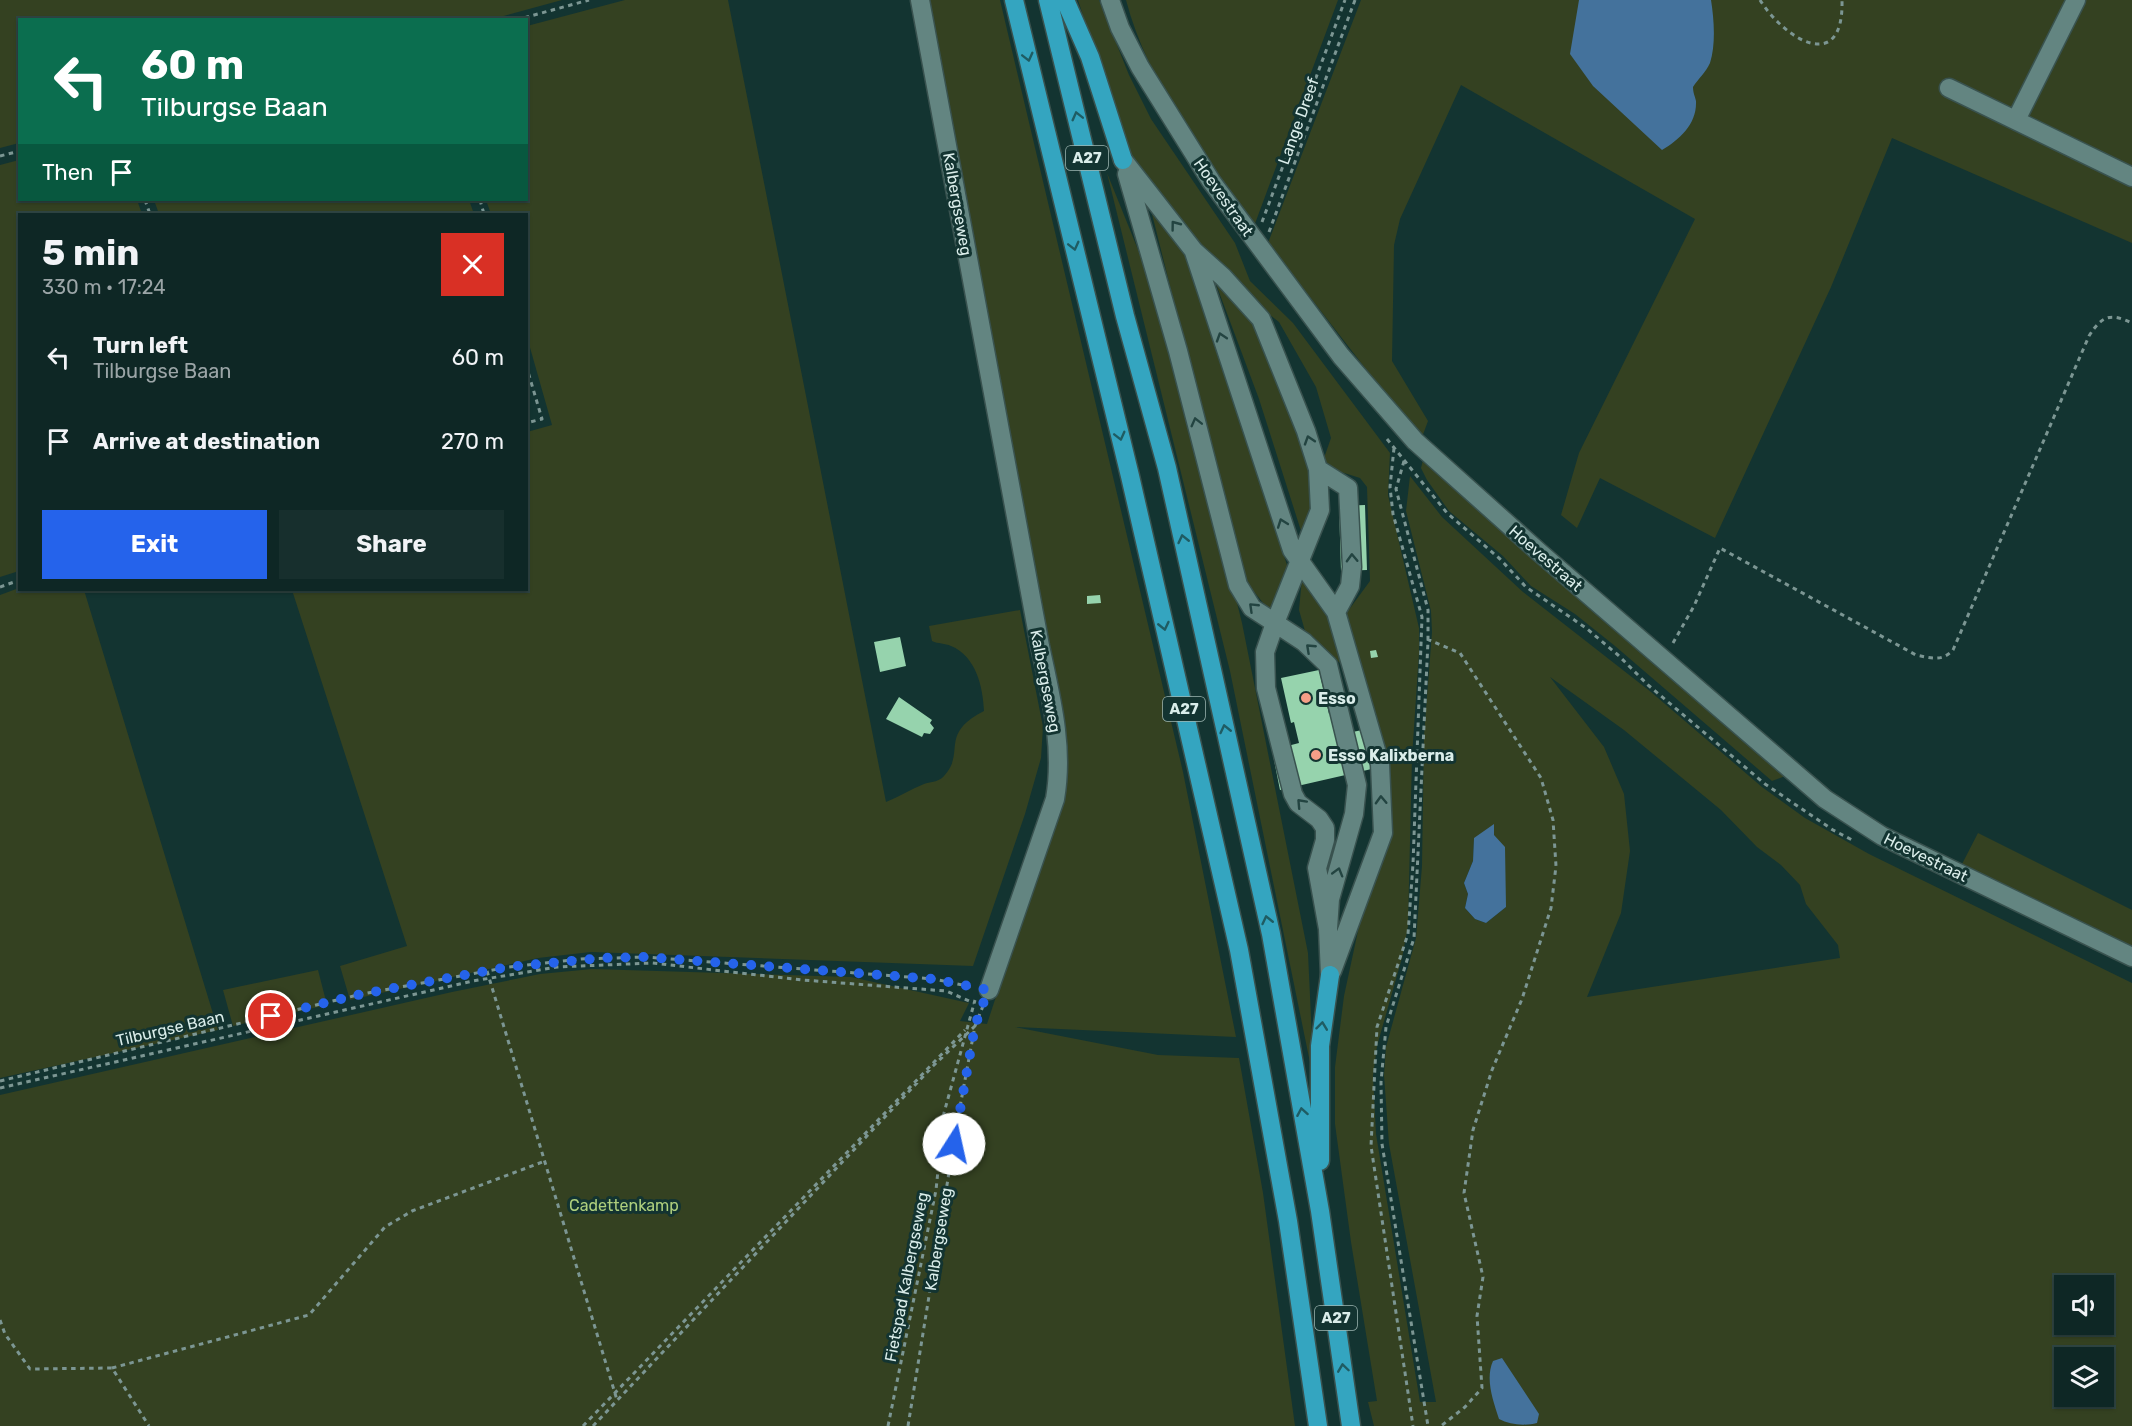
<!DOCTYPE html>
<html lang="en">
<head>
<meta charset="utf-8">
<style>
  :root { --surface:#0e2725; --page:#172f2d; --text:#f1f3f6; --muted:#9ba5a7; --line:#2e4442; --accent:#2563eb }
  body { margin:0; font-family:Rubik,sans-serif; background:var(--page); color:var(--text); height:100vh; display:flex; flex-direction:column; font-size:22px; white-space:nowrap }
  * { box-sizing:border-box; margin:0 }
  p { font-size:20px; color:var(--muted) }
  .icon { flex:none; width:33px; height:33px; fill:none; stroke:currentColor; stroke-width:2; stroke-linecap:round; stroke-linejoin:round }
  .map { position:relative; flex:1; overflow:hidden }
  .panel { position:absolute; left:18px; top:213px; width:510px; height:378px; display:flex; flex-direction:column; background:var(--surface); border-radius:0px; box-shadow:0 2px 4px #0004,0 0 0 2px var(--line) }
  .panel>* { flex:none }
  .guide { position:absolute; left:18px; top:18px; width:510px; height:183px; border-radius:0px; box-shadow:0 2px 4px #0004,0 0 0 2px var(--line); background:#0b6e4f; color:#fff; overflow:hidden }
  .fabs { position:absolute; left:2054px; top:1275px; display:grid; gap:12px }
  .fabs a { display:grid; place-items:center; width:60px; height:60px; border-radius:0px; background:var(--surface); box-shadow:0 2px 4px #0004,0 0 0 2px var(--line); font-size:30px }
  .pin { position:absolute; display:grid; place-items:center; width:51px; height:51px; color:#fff; margin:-26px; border:3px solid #fff; border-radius:50%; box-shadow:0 2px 6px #0007 }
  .me { position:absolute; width:66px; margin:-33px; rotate:10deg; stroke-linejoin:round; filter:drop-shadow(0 0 4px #0008) }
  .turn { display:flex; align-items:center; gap:21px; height:126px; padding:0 24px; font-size:27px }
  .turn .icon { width:78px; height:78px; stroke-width:2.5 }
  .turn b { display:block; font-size:42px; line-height:51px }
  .then { display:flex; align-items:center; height:57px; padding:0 24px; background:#0003; gap:12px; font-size:22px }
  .round { display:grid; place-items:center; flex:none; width:63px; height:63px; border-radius:0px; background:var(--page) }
  .overview { display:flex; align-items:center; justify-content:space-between; height:102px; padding:0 24px }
  h1 { font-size:36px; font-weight:700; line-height:45px }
  .cta { display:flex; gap:12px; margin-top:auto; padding:12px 24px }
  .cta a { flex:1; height:69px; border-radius:0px; background:var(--accent); color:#fff; font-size:24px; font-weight:700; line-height:69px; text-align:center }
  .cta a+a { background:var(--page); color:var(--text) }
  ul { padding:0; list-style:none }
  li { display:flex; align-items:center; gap:18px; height:84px; padding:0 24px }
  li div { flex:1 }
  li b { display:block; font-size:22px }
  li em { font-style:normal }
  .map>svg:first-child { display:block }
  .green { fill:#344121; fill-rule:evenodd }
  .water { fill:#44729c }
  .building { fill:#96d3ad }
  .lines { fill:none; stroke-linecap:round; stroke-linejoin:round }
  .minor-casing { stroke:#39524f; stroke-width:21 }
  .highway-casing { stroke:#39524f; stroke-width:21 }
  .path { stroke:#7c9693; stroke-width:3; stroke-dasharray:4.5 4.5; stroke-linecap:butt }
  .minor { stroke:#638581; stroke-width:18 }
  .highway { stroke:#34a5c0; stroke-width:18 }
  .oneway { stroke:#1f5c63 }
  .oneway2 { stroke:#234441 }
  .route { stroke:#2563eb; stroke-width:10; stroke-dasharray:0 18 }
  .poi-dot { fill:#f49e87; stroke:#133431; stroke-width:2 }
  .labels { text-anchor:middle; stroke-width:6; stroke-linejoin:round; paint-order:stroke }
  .shield { fill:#133431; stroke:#9eb6b2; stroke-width:1.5 }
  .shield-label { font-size:15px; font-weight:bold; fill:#daedea }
  .street-label { font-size:16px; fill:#daedea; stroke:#133431 }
  .poi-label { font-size:16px; font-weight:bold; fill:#daedea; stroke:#133431; text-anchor:start }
  .park-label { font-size:16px; fill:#aecf7d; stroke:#133431 }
</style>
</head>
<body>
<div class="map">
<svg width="2132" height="1426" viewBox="0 0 2132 1426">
  <rect width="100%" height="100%" fill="#133431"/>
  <path class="green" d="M0 0H562L489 20H20L19 143 0 148Z
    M625 0H728L886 802C899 797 911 789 924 784 930 782 937 782 942 778 968 753 937 735 984 711 983 687 976 656 951 646 945 643 938 644 932 641L929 626 1020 610 1043 727 1041 758 1025 814 973 966 591 952 538 958 350 1000 340 966 407 946 292 590H526L527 432 552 425 527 337 526 214H491L486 200H526L527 26Z
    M926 0H1000L1183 772 1236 1037 1015 1027 1158 1055 1239 1058 1263 1193 1295 1426H0V1095L452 992 540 974 592 969 851 977 969 1003 960 1021 987 1024 1061 799Z
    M1078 0H1099L1129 75 1151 119 1235 243 1250 281 1293 323 1390 453 1388 495 1419 628V653L1412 757 1408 926 1402 958 1377 1046 1373 1076 1376 1134 1420 1402H1436L1389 1144 1384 1075 1386 1047 1416 938 1422 866 1424 736 1432 632 1431 611 1406 511 1410 476 1442 517 1523 592 1651 692 1762 787 1805 818 1869 854 2132 983V1426H1374L1368 1402 1377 1401 1351 1242 1335 1124V1067L1344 996 1381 824 1365 698 1352 634 1345 615 1370 581 1367 487 1360 478 1325 467 1324 458 1331 438 1316 387 1279 322 1246 296 1135 174ZM1550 677 1624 730 1721 810 1757 847 1781 865 1800 885 1806 904 1838 945 1840 958 1587 997 1621 913 1630 851 1624 794 1604 747ZM1474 838 1506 907 1486 923 1475 919 1465 908 1468 894 1464 883 1473 861ZM2064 1286H2103V1324H2064ZM2064 1358H2103V1396H2064Z
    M1126 0H1338L1253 229C1206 158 1148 84 1126 0Z
    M1361 0H2132V243L1892 138 1831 287 1715 538 1600 478 1577 528 1561 515 1579 453 1695 219 1461 85 1400 219 1394 245 1392 361 1428 421 1421 440 1268 243Z
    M19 160 20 200H137L142 214H20L19 571 0 577V165Z
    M1107 173 1141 257 1209 490 1242 623 1308 953 1314 1082 1230 671Z
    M154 200H469L474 214H159Z
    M1152 214 1179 244 1196 277 1210 333 1288 568 1272 614 1243 578Z
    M1213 276 1248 312 1291 411 1317 497 1302 534 1259 399Z
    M1423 460 1788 775 1772 781 1615 646 1575 614 1531 586 1503 556 1449 511 1427 480 1421 468Z
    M1302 578 1325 606 1348 681 1341 664 1305 631 1299 610Z
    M19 588 84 590 218 1030 0 1078V595Z
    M1978 833 2132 910V947L1961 866Z
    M318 970 327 1005 233 1026 223 990Z"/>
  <path class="water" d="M1579 0H1711C1714 19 1716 44 1710 63 1706 72 1698 79 1693 87 1693 93 1695 96 1696 101 1697 124 1680 139 1662 150L1593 86 1570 54Z
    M1494 824V835L1505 847 1506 907 1486 923 1475 919 1465 908 1468 894 1464 883 1473 861 1474 838Z
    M1502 1358 1539 1414 1537 1423C1525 1426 1510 1425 1499 1419 1493 1400 1485 1379 1493 1361Z"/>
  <path class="building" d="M1365 505 1367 570 1341 571 1339 506Z
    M1100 595 1101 603 1087 604V596Z
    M900 637 906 666 880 672 874 642Z
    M1376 650 1378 657 1371 658 1370 651Z
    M1319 670 1329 714 1333 713 1338 735 1367 729 1376 768 1280 790 1272 750 1299 743 1294 722 1291 723 1281 678Z
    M899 697 932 720 930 723 934 728 930 734 924 733 922 737 886 719Z"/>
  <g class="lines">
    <defs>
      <path id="minor" d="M920 0 1040 646C1051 697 1064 747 1055 799L989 990
        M1110 0 1120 28 1140 67 1211 181 1341 356 1415 441 1539 552 1825 799 1882 836 2132 957
        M1949 88 2132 177
        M2016 120 2076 0
        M1123 160 1194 251 1223 277 1261 319 1306 431 1318 469 1320 510 1275 623 1304 642 1328 665 1357 785 1354 814 1330 899 1328 929
        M1127 174 1178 351 1238 585 1252 608 1275 623 1265 652 1266 688 1293 794 1298 803 1319 819 1325 828V840L1317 868 1328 929 1330 975
        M1194 252 1292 550 1336 612 1380 764 1383 833 1332 971
        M1318 469 1348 488 1352 567 1350 586 1336 612"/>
      <path id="highway" d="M1014 0 1130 476 1239 950 1288 1221 1318 1426
        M1048 0 1125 316 1167 468 1271 934 1320 1211 1351 1426
        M1065 0 1090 57 1123 160
        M1320 1161V1046L1330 975"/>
    </defs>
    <use href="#minor" class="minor-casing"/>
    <use href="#highway" class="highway-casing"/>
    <path class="path" d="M1760 0C1785 40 1844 75 1842 0
      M516 20 589 0
      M0 156 20 151
      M145 200 150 214
      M480 200 484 214
      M1262 222 1345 0
      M1269 232 1355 0
      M526 365 542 419 526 423
      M1387 439 1447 513 1500 559 1526 587 1586 628 1618 655 1648 685 1765 784 1833 830 1854 841
      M1394 448 1390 487 1393 514 1422 617 1413 864 1408 934 1377 1027 1371 1146 1413 1426
      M1404 461 1396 489 1428 610V641L1414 938 1386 1027 1381 1082 1382 1144 1428 1426
      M0 587 20 580
      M1427 639 1460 653 1541 778 1553 820 1556 866 1551 908 1522 999 1492 1070 1473 1130 1464 1193 1483 1277 1477 1316 1482 1388 1465 1407 1441 1426
      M1673 643 1694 606 1720 548 1916 655C1931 658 1942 662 1953 650L2089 336C2102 315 2111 313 2132 323
      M487 971 617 1400
      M0 1081 362 994 509 967 581 959 645 957 934 979 972 987
      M0 1088 473 981 557 967 652 963 803 980 946 991 974 1003
      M0 1320 5 1334 30 1369 112 1368 149 1426
      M112 1368 309 1315 385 1227 412 1211 545 1161
      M583 1426 965 1030
      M593 1426 933 1066 975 1026
      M888 1426 936 1190 944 1113 975 1000
      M908 1426 957 1123 975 1026 983 1006"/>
    <use href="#minor" class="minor"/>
    <use href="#highway" class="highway"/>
  </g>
  <defs><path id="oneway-chevron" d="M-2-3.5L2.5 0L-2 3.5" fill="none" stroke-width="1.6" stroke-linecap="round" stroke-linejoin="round" transform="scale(1.5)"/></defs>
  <g class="oneway">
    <use href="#oneway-chevron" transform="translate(1028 57) rotate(76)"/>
    <use href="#oneway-chevron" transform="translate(1077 116) rotate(-104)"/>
    <use href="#oneway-chevron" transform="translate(1074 246) rotate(76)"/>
    <use href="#oneway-chevron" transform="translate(1120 436) rotate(76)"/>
    <use href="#oneway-chevron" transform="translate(1183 539) rotate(-103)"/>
    <use href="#oneway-chevron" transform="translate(1164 626) rotate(77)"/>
    <use href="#oneway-chevron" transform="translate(1225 729) rotate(-103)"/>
    <use href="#oneway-chevron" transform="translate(1267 920) rotate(-103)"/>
    <use href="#oneway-chevron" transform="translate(1322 1026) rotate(-83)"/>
    <use href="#oneway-chevron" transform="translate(1302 1112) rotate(-100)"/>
    <use href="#oneway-chevron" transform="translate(1343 1368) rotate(-98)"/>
  </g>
  <g class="oneway2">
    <use href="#oneway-chevron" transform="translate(1175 225) rotate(-127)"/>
    <use href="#oneway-chevron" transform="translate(1221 337) rotate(-108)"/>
    <use href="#oneway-chevron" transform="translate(1196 422) rotate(-104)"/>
    <use href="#oneway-chevron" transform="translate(1309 440) rotate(-108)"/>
    <use href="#oneway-chevron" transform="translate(1282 523) rotate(-110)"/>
    <use href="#oneway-chevron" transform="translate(1352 558) rotate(-92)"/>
    <use href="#oneway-chevron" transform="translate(1253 607) rotate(-136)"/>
    <use href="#oneway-chevron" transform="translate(1310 648) rotate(-137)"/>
    <use href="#oneway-chevron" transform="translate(1381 800) rotate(-92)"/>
    <use href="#oneway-chevron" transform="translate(1301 803) rotate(-133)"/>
    <use href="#oneway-chevron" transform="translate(1338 872) rotate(-74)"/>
  </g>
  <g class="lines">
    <path class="route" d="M271 1016 362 994 508 967 602 958 645 957 934 979 988 990 975 1026 954 1144"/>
  </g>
  <g class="poi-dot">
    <circle cx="1306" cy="698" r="6"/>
    <circle cx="1316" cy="755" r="6"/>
  </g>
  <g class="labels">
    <g class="shield">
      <rect x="1066" y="146" width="42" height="24" rx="4.5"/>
      <rect x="1163" y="697" width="42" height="24" rx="4.5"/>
      <rect x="1315" y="1306" width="42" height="24" rx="4.5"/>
    </g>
    <g class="shield-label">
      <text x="1087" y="163">A27</text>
      <text x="1184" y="714">A27</text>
      <text x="1336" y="1323">A27</text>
    </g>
    <g class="street-label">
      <text transform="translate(1298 121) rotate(-70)" y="6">Lange Dreef</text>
      <text transform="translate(1224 197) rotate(55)" y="6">Hoevestraat</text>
      <text transform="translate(958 204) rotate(80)" y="6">Kalbergseweg</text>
      <text transform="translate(1546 558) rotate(41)" y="6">Hoevestraat</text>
      <text transform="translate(1046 681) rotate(79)" y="6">Kalbergseweg</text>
      <text transform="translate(1926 857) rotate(26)" y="6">Hoevestraat</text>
      <text transform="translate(170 1028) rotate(-13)" y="6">Tilburgse Baan</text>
      <text transform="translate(938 1239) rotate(-81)" y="6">Kalbergseweg</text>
      <text transform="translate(906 1277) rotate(-79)" y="6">Fietspad Kalbergseweg</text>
    </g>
    <g class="poi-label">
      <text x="1318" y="704">Esso</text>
      <text x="1328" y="761">Esso Kalixberna</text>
    </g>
    <g class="park-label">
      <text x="624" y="1211">Cadettenkamp</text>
    </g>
  </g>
</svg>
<div class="fabs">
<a><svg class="icon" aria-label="sound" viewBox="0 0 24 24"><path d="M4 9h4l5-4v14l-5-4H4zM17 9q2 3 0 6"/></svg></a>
<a><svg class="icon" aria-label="layers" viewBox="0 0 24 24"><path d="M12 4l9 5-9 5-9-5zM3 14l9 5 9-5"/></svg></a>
</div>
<div class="pin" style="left:271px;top:1016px;background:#d93025"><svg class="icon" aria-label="arrive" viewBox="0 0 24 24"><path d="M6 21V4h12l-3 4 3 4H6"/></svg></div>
<svg class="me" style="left:954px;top:1144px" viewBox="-20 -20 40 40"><circle r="19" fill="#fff"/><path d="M0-13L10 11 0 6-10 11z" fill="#2563eb"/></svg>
<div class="guide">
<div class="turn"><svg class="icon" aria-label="left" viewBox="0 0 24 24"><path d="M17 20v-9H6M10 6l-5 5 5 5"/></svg><div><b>60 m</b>Tilburgse Baan</div></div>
<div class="then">Then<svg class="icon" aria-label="arrive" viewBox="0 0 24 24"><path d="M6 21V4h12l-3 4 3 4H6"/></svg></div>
</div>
<section class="panel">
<div class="overview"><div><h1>5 min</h1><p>330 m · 17:24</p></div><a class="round" style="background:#d93025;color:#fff"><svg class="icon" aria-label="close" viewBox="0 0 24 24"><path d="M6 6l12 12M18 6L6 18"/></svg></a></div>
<ul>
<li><svg class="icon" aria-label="left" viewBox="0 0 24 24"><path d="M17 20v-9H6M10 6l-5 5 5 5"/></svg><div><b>Turn left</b><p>Tilburgse Baan</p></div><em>60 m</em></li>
<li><svg class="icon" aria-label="arrive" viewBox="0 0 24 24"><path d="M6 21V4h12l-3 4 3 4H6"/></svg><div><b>Arrive at destination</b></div><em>270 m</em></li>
</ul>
<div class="cta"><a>Exit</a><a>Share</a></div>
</section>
</div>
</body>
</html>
